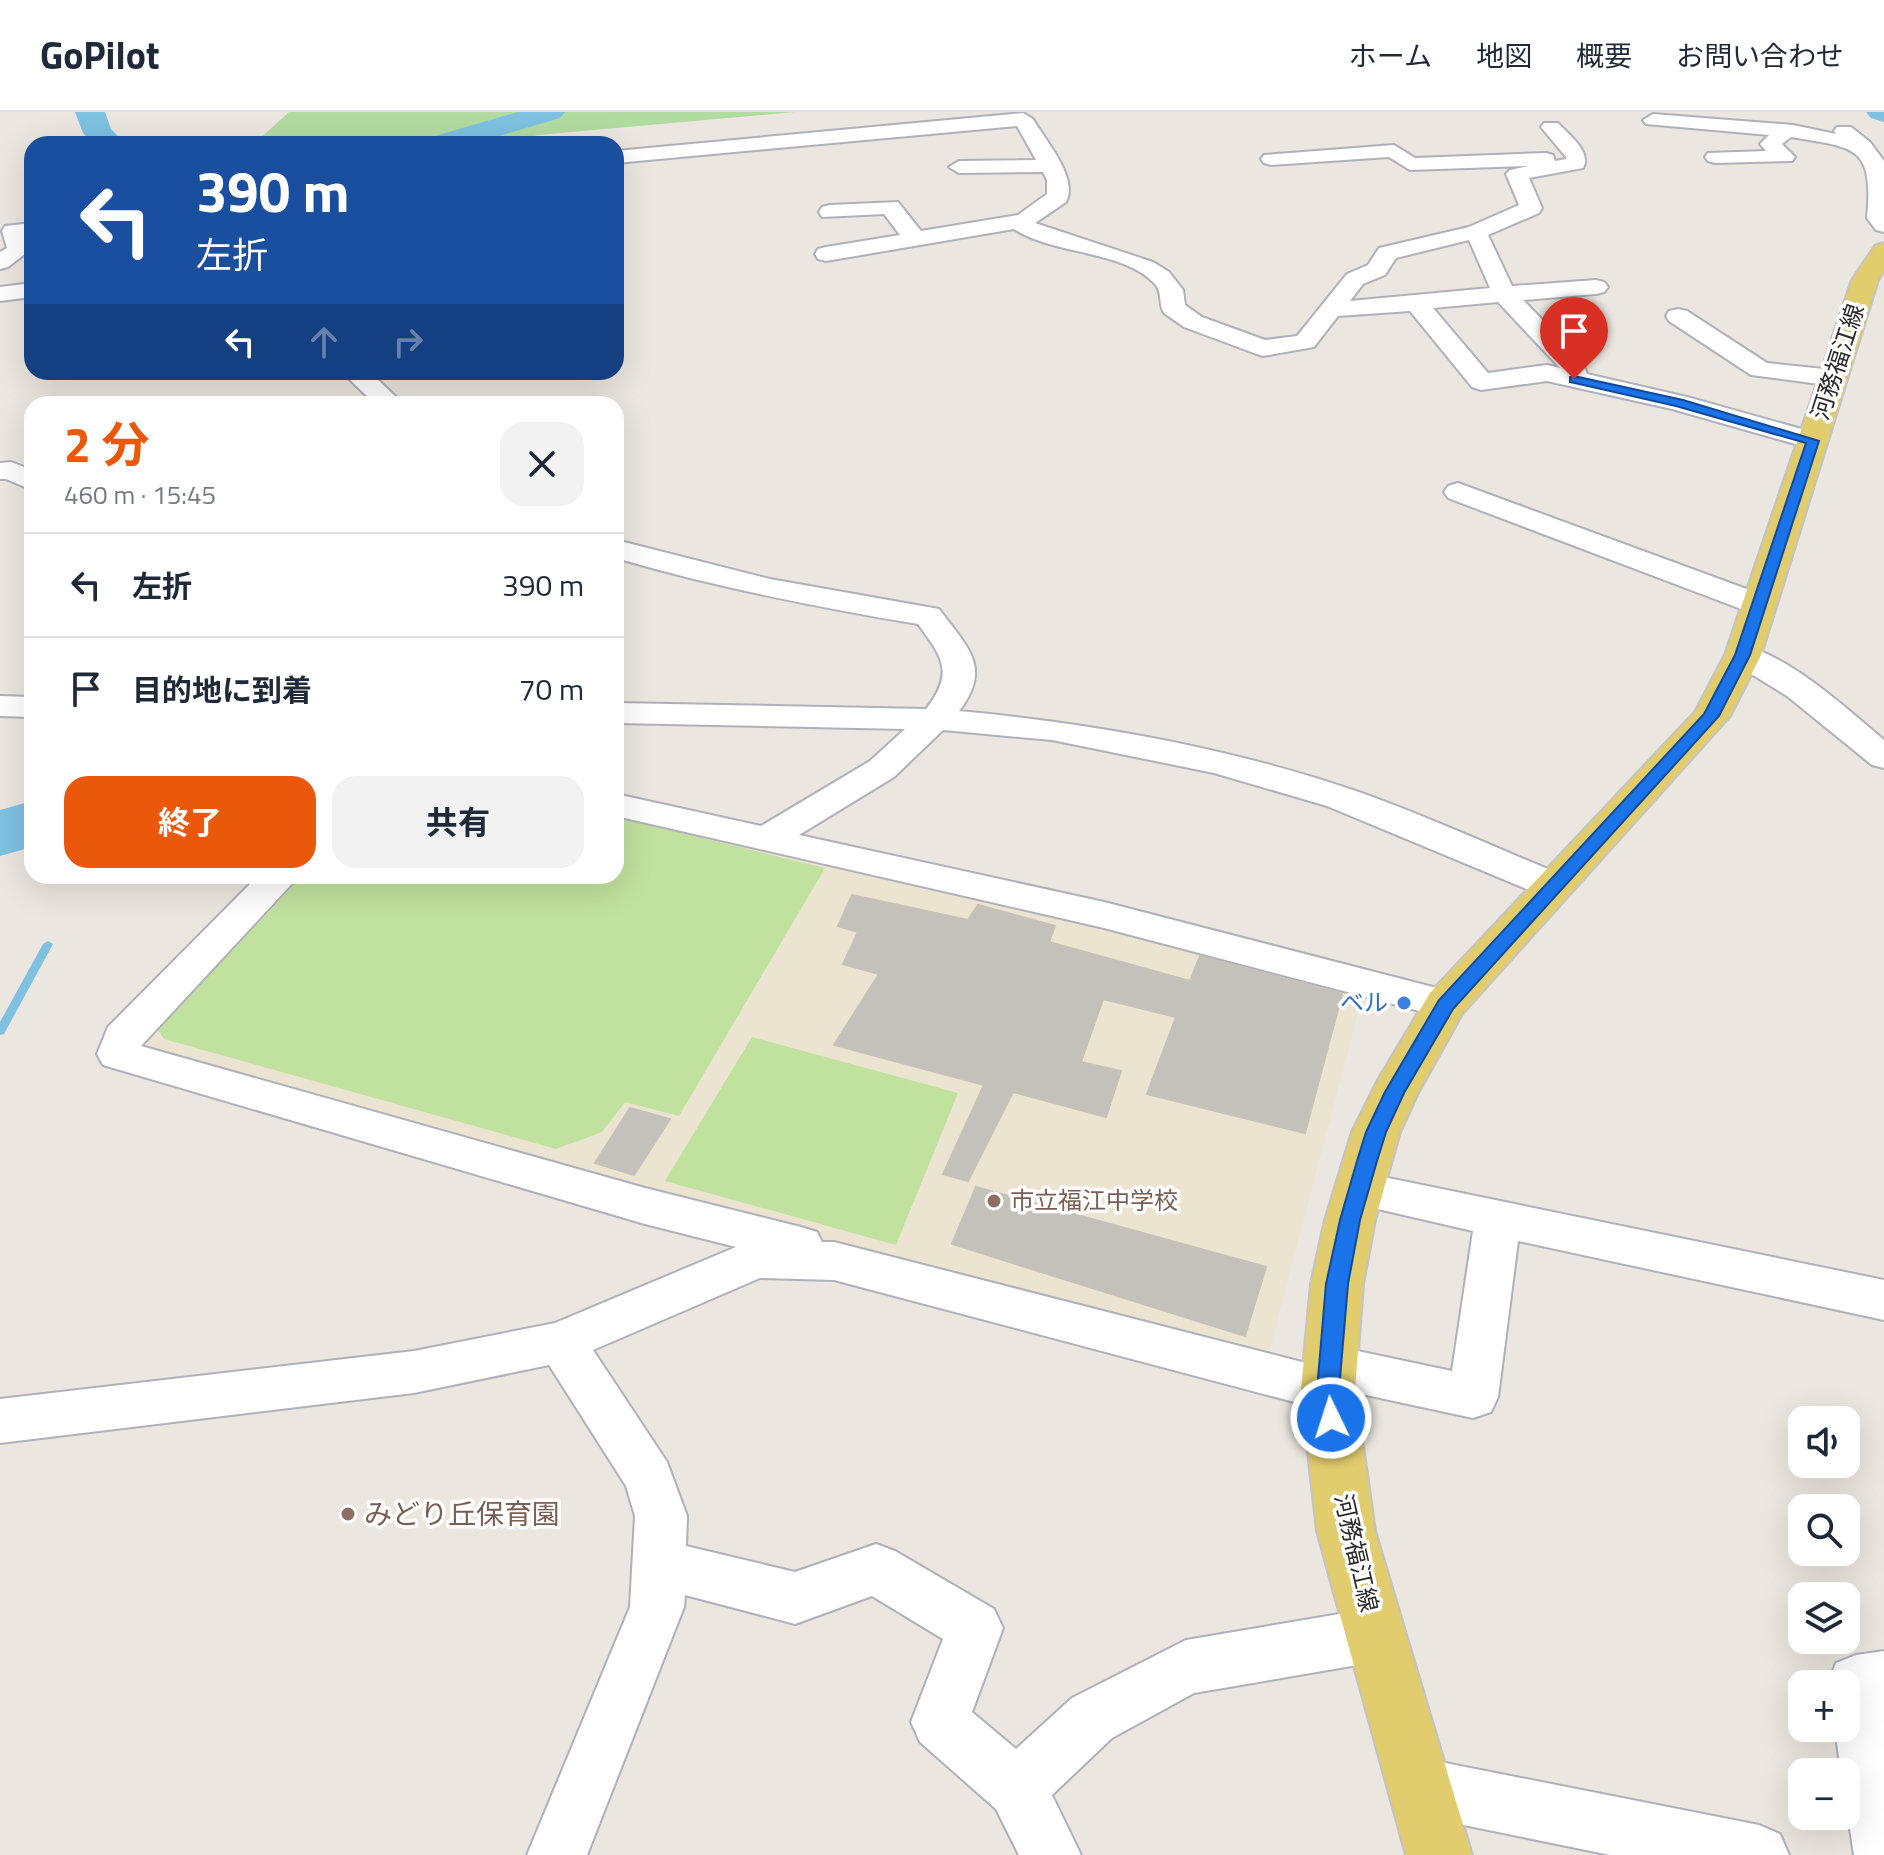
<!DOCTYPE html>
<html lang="ja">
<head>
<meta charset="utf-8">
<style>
  :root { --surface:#fff; --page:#f2f2f3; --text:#1f2937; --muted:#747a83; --line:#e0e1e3; --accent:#ea580c }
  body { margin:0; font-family:"Titillium Web","Noto Sans JP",sans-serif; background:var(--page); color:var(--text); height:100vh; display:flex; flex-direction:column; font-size:30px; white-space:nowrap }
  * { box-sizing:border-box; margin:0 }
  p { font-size:26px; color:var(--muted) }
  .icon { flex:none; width:44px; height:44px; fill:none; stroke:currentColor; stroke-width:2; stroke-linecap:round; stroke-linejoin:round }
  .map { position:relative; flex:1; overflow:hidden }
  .sheet { position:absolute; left:24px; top:284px; width:600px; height:488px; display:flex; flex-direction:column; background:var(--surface); border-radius:24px; box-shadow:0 8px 32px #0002 }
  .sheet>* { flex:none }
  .hud { position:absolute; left:24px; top:24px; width:600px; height:244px; border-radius:24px; box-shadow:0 8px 32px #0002; background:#1a4fa0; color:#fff; overflow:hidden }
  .buttons { position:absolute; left:1788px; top:1294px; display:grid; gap:16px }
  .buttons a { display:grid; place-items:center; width:72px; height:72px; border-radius:16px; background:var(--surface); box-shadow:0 8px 32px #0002; font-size:40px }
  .pin { position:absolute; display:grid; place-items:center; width:68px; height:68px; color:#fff; margin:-82px -34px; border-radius:50% 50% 50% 0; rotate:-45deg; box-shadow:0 0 8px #0007 }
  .pin .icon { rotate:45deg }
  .me { position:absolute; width:88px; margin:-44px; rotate:356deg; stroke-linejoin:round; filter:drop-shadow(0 0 6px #0008) }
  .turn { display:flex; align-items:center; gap:28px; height:168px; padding:0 40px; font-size:36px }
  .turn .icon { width:104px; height:104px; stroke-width:2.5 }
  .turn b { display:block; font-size:56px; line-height:68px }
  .lanes { display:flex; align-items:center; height:76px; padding:0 40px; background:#0003; justify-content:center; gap:40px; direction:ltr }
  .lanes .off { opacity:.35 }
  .round { display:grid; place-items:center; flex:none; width:84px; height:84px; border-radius:24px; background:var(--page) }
  .overview { display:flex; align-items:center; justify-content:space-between; height:136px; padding:0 40px }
  h1 { font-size:48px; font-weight:700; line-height:60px; color:var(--accent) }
  .button { display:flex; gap:16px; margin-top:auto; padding:16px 40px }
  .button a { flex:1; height:92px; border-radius:24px; background:var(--accent); color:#fff; font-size:32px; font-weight:700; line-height:92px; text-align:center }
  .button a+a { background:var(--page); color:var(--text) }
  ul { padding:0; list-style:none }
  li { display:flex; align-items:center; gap:24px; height:104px; padding:0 40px; border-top:2px solid var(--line) }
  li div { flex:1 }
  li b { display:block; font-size:30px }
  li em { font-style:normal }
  header { display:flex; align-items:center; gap:48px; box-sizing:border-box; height:112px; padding:0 40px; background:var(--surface); border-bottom:2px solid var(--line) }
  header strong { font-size:38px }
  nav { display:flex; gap:44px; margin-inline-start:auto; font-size:28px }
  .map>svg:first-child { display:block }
  .education { fill:#ebe4d0 }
  .green { fill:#b2dba1 }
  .pitch { fill:#c1e19e }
  .water { fill:#7ec1e1 }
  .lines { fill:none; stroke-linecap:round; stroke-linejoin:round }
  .stream { fill:#7ec1e1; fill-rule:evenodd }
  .river { fill:#7ec1e1; fill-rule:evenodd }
  .building { fill:#c4c0ba; stroke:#c6c2b8; stroke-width:2 }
  .minor-casing { stroke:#afb0ba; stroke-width:4 }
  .major-casing { stroke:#c4c4c4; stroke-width:4 }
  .minor { fill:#fff; fill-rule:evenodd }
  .major { fill:#e1cc6e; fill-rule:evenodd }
  .route { fill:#1a73e8; stroke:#114b97; stroke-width:2 }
  .shop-dot { fill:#3f7fe0; stroke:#fff; stroke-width:3 }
  .education-dot { fill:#8d6e63; stroke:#fff; stroke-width:3 }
  .labels { text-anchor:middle; stroke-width:7; stroke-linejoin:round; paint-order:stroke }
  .street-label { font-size:24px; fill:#2b2b2b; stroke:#fff }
  .shop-label { font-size:24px; fill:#366cbe; stroke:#fff; text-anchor:end }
  .education-label { font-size:24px; fill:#785e54; stroke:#fff; text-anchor:start }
  .near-education-label { font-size:28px; fill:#785e54; stroke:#fff; text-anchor:start }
</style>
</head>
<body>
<header>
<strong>GoPilot</strong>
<nav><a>ホーム</a><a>地図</a><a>概要</a><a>お問い合わせ</a></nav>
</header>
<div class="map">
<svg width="1884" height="1743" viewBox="0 0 1884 1743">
  <rect width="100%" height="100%" fill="#ebe6df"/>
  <path class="education" d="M616 699 1365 874 1269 1240 1221 1242 144 939 141 924 293 764H616Z"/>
  <path class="green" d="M289 0H795L538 23 504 32H254Z"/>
  <path class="pitch" d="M616 705 825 756 679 1004 625 990 602 1020 556 1037 164 927 158 918 302 764H616Z
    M752 925 958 981 896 1133 665 1069Z"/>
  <path class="water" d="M32 689V735L0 744V698Z"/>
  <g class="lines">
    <path class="stream" d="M48 829 53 832 4 922 0 923V910L43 832Z"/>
    <path class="river" d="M75 0H105L111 17 126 32H93L83 21Z
      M518 0H565L560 6 472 32H424L428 26Z
      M1866 0H1884V10L1871 6Z"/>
  </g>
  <path class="building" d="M852 783 968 808 978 793 1055 814 1049 830 1190 869 1200 844 1342 882 1305 1021 1147 982 1176 905 1103 887 1081 950 1121 959 1106 1005 1013 980 968 1069 943 1062 984 973 834 933 879 862 843 852 858 820 838 814Z
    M630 996 670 1007 634 1063 595 1051Z
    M976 1075 1266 1155 1245 1224 952 1132Z"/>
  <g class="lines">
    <defs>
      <path id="minor" d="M1023 1 1033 7C1045 28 1079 66 1066 90L1035 111 1153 150 1169 160 1183 178 1185 193 1202 205 1265 228 1297 224 1347 162 1368 153 1379 136 1469 115 1519 93 1506 62 1510 58 1528 54 1410 58 1389 45 1271 53 1264 51 1261 47 1264 43 1394 33 1415 46 1546 41 1553 43 1555 49 1566 47V45L1541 15 1544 11H1558C1569 23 1592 40 1583 56L1529 66 1542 96 1539 101 1488 123 1512 174 1596 168 1604 170 1608 175 1604 180 1596 182 1523 188 1582 249 1587 262 1687 285 1823 323 1827 329 1823 335 1813 337 1672 297 1547 269 1481 278 1472 275 1410 199 1338 204 1314 235 1263 244 1254 241 1184 215 1164 201C1158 192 1163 181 1155 172 1124 138 1053 143 1014 117L826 149 818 147 815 142 818 137 826 135 900 123 884 102 822 105 819 100 822 95 830 93 898 90 921 119 1018 103 1047 82V68L1043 60 959 61 949 55 959 49 1036 48 1017 14 616 51V39ZM1469 128 1490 176 1350 189 1363 172 1385 163 1396 146ZM1498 190 1560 256 1547 253 1488 261 1433 196Z
        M1653 2 1793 13 1836 22 1834 19 1837 15H1851L1870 30 1884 49V120L1876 118 1867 106C1874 33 1855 36 1791 25L1782 32 1795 45 1792 49 1715 51 1708 49 1705 45 1708 41 1766 39 1760 32 1769 23 1646 12 1643 8Z
        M32 111V125H26L30 138 8 155 0 157V140L7 136 2 119 5 114Z
        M32 171V185L0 189V175Z
        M1678 197 1687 199 1767 251 1834 258 1843 261 1847 266 1843 271 1834 274 1751 263 1669 209 1666 204 1669 199Z
        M342 260H370L403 292H375Z
        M11 350 32 358V378L6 367H0V351Z
        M1458 371 1771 486 1776 493 1771 500 1760 502 1749 500 1448 386 1444 380 1448 374Z
        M616 428 770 467 939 497C967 535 993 555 959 599 1091 611 1226 635 1353 678 1425 703 1496 736 1567 765L1573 774 1567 783 1554 786 1541 783 1327 694 1214 661 1052 628 943 618 894 665 799 723 1104 790 1460 882 1466 892 1460 902 1446 906 1104 816 616 704V682L761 714 870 649 905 617 616 611V591L926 597C955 560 942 545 918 512 816 495 715 475 616 446Z
        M1743 533C1792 546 1846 596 1884 628V656L1872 653 1787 584 1732 550 1727 543 1732 536Z
        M0 584 32 585V605L0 604Z
        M258 764H299L141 934 645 1076 801 1115 817 1120 822 1130H834L1306 1251 1312 1239 1329 1233 1452 1259 1473 1119 1343 1089 1337 1077 1343 1065 1359 1060 1884 1168V1208L1518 1129 1498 1285 1491 1300 1473 1306 1352 1280 1346 1293 1328 1299 834 1168 760 1166 593 1238 667 1350 687 1404 686 1434 795 1460 876 1432 895 1439 994 1497 1003 1516 972 1600 1016 1637 1072 1586 1186 1528 1375 1496 1395 1504 1403 1523 1395 1542 1375 1550 1194 1581 1112 1626 1052 1683 1081 1743H1019L996 1697 920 1630 911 1610 943 1527 872 1484 795 1512 685 1483 684 1495 587 1743H527L630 1495 635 1404 626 1374 549 1253 414 1281 0 1331V1287L414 1239 555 1211 736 1135 645 1112 103 953 97 942 108 915Z
        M1884 1539V1743H1854L1846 1691V1660H1841L1835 1616H1846V1572L1828 1571 1836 1551 1856 1543Z
        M1420 1646 1759 1713 1780 1722 1789 1743H1610L1420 1704 1399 1696 1391 1675 1399 1654Z"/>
      <path id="major" d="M1884 131V159L1878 168 1761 543 1730 604 1462 902 1418 981 1400 1020 1375 1108 1363 1172 1355 1278 1375 1419 1472 1743H1406L1317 1419 1301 1278 1311 1172 1325 1108 1352 1020 1378 968 1430 881 1695 600 1725 543 1852 168 1875 134Z"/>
    </defs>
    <use href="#minor" class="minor-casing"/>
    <use href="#major" class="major-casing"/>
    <use href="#minor" class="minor"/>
    <use href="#major" class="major"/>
  </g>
  <path class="route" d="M1574 264 1683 288 1819 329 1750 543 1719 604 1453 897 1404 981 1386 1020 1377 1049 1360 1108 1348 1172 1339 1278 1343 1306 1339 1313 1331 1316 1323 1313 1317 1278 1326 1172 1340 1108 1357 1049 1366 1020 1385 980 1439 888 1704 602 1735 543 1806 331 1676 294 1570 270V265Z"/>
  <circle class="shop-dot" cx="1404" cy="891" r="8"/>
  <g class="education-dot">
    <circle cx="994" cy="1089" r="8"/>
    <circle cx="348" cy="1402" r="8"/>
  </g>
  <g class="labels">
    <g class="street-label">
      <text transform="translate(1838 250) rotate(-72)" y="8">河務福江線</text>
      <text transform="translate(1356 1441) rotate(77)" y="8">河務福江線</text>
    </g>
    <g class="shop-label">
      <text x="1388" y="899">ベル</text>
    </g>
    <g class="education-label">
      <text x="1010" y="1097">市立福江中学校</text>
    </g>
    <g class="near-education-label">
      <text x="364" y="1412">みどり丘保育園</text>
    </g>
  </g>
</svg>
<div class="buttons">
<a><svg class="icon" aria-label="sound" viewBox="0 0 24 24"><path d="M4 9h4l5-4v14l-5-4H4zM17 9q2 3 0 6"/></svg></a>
<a><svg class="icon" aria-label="search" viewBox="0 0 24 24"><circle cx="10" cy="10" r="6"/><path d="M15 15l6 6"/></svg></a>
<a><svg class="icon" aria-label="layers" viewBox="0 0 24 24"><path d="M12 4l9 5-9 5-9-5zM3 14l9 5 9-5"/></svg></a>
<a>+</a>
<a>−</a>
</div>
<div class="pin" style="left:1574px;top:267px;background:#d93025"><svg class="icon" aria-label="arrive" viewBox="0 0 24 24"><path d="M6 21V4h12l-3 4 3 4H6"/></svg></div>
<svg class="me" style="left:1331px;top:1306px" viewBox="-20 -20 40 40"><circle r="17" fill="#1a73e8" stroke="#fff" stroke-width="3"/><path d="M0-11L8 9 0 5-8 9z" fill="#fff"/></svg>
<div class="hud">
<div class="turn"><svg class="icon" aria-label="left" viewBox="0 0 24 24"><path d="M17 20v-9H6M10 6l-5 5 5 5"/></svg><div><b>390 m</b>左折</div></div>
<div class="lanes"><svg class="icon" aria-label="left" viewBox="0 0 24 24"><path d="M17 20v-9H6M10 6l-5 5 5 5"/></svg><svg class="icon off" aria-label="ahead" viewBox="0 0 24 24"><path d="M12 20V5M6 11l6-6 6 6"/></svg><svg class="icon off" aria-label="right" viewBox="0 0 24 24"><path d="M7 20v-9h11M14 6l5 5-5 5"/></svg></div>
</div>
<section class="sheet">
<div class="overview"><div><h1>2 分</h1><p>460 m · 15:45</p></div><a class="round"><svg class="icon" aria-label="close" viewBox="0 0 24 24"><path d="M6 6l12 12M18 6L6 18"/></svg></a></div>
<ul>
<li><svg class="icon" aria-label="left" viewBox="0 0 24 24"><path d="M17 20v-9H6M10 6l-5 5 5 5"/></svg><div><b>左折</b></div><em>390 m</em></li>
<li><svg class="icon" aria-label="arrive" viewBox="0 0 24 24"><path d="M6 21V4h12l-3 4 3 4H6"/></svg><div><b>目的地に到着</b></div><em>70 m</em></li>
</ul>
<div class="button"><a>終了</a><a>共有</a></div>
</section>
</div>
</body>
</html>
